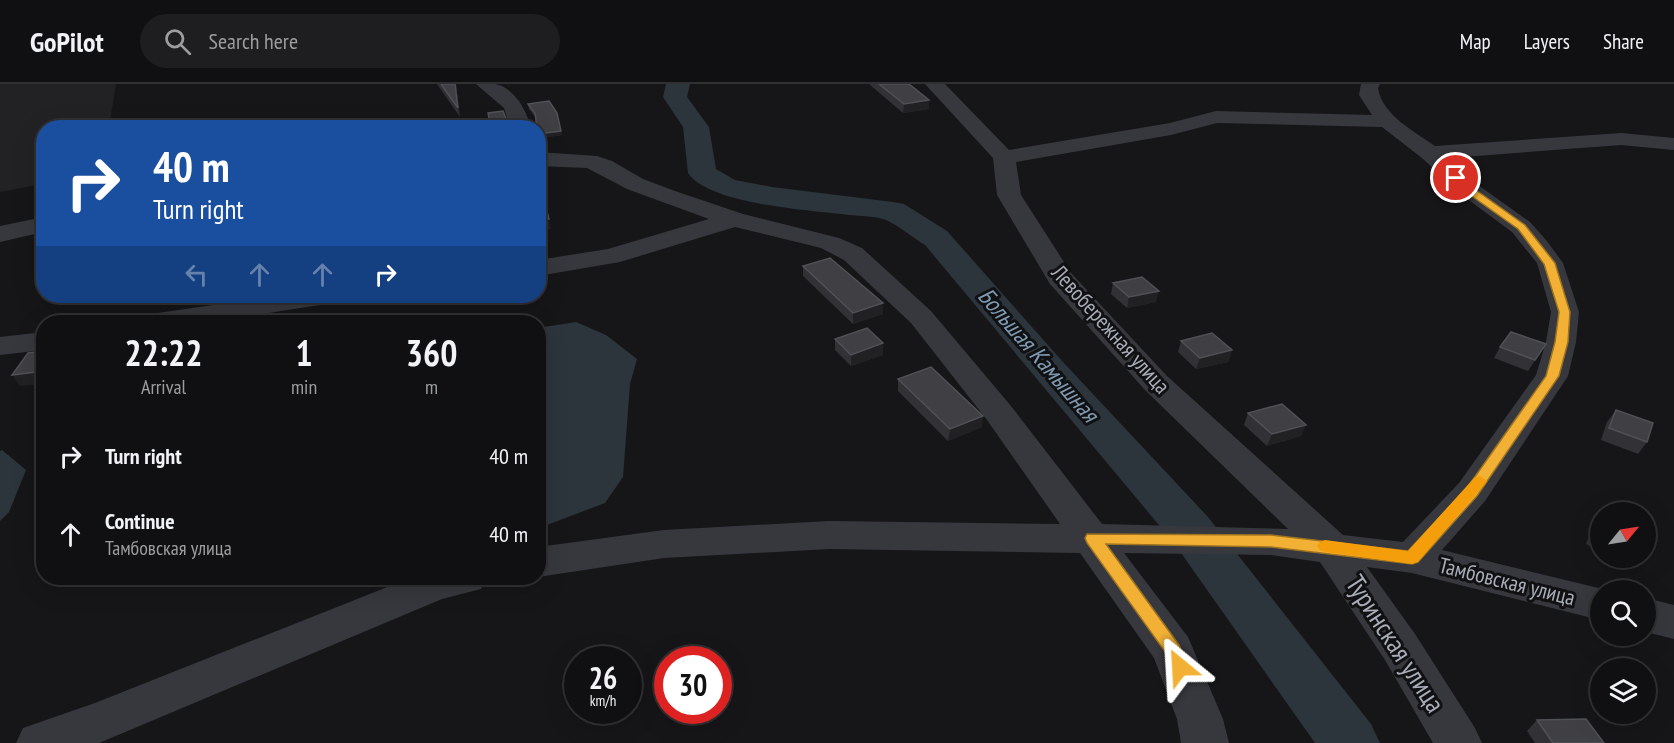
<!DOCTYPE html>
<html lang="en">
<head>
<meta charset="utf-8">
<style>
  :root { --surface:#101012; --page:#1e1e20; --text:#f1f3f6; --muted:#9c9d9f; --line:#303032 }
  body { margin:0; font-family:"PT Sans Narrow",sans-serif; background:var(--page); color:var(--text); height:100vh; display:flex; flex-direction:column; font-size:22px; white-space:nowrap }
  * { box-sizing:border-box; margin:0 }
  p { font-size:20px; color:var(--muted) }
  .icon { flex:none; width:33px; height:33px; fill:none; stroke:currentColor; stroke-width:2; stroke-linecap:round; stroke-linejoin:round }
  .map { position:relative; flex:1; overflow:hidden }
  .panel { position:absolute; left:36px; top:231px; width:510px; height:270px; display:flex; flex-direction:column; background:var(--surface); border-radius:24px; box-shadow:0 6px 24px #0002,0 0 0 2px var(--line) }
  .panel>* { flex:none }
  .top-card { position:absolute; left:36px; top:36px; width:510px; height:183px; border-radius:24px; box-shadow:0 6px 24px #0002,0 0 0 2px var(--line); background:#1a4fa0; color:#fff; overflow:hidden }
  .needle { width:39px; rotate:60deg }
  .controls { position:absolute; left:1590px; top:418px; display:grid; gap:12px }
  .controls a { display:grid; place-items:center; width:66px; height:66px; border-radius:50%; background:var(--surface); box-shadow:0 6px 24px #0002,0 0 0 2px var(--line); font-size:30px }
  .speed { position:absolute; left:564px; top:562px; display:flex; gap:12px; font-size:30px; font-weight:700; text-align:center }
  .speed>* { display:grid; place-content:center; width:78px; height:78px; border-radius:50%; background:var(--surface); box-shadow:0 6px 24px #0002,0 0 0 2px var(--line); line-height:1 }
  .speed small { font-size:15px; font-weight:400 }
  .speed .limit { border:9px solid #d22; background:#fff; color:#111 }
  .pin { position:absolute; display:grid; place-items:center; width:51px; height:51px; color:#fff; margin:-26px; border:3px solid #fff; border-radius:50%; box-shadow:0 2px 6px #0007 }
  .me { position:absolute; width:66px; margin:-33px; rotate:333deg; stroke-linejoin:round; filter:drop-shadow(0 0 4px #0008) }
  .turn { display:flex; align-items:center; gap:21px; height:126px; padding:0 18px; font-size:27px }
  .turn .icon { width:78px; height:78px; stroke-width:2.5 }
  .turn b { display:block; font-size:42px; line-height:51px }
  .lanes { display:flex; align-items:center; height:57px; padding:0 18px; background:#0003; justify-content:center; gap:30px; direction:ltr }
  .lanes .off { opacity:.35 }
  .eta { display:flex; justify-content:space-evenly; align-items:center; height:102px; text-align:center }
  .eta b { font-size:36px; font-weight:600; line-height:42px }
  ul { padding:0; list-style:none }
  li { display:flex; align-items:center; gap:18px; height:78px; padding:0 18px }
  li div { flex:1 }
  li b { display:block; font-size:22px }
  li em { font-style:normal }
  header { display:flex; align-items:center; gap:36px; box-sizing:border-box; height:84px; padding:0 30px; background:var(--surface); border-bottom:2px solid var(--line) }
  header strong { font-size:28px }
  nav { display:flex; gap:33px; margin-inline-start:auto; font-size:21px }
  .search { width:420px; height:54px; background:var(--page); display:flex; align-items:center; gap:15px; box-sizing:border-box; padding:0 21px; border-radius:33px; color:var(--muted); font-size:22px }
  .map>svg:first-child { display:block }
  .built { fill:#222225 }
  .water { fill:#2c353c }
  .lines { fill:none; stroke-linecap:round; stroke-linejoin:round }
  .river { fill:#2c353c; fill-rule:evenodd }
  .minor { fill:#37383d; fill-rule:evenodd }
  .wall { fill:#323236 }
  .shaded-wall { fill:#212124 }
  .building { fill:#3f3f44; stroke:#4f5156; stroke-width:1.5 }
  .route { fill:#f2b134; stroke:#9d7322; stroke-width:1.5 }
  .slow { fill:#f59e0b }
  .labels { text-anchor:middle; stroke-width:6; stroke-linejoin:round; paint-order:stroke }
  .street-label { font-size:22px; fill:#a8adb8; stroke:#111113 }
  .water-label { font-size:24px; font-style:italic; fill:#7f9bb3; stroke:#111113 }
  .near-street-label { font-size:27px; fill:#a8adb8; stroke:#111113 }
</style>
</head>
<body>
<header>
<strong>GoPilot</strong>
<div class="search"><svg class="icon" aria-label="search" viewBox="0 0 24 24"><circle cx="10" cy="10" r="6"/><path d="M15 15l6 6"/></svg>Search here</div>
<nav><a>Map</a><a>Layers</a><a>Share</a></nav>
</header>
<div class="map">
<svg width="1674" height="659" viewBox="0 0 1674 659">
  <rect width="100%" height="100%" fill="#161618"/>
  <path class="built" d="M0 0H116L109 43 44 44 43 100 0 108Z"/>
  <path class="water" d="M576 238 606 251 637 275 630 300 623 393 605 419 539 444V251L544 243Z
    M2 366 26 386 9 428 0 437V367Z"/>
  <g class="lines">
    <path class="river" d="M666 0H690L687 13 709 43 716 85 735 96 772 103 893 118 904 120 947 147 1063 278 1208 433 1371 640 1380 659H1315L1174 459 925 161C912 153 899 142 886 136 876 132 860 132 849 131 811 126 710 121 688 89L683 43 663 13Z"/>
    <path class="minor" d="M476 0C482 0 489 0 495 0 514 3 527 27 531 44H510L504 24Z
      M925 0H945L1009 66 1170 39 1216 27 1372 31 1359 11 1361 0H1380L1378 4C1382 31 1415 48 1435 62L1621 49 1674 54V66L1621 61 1449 74 1478 101 1530 138 1546 156 1563 179 1579 228 1576 258 1568 292 1485 417 1442 466 1611 507H1600V536L1412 489 1367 483 1415 550 1475 644 1482 659H1433L1385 576 1320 478 1271 471 1124 469 1188 553 1223 635 1229 659H1181L1177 635 1154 574 1080 469 829 465 664 474 538 493V463L664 446 829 437 1060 440 987 336 911 239 844 176 821 164 735 143 620 178 538 192V176L608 165 709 135 627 105 587 84 538 82V68L597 72 612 77 643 95 675 107 743 130 839 154 862 164 931 227 1011 322 1102 440 1288 445 1145 306 1050 200 997 111 993 74ZM1217 39 1382 43 1422 74 1462 111 1512 148 1537 179 1551 228 1546 258 1536 291 1459 399 1403 458 1343 451 1167 292 1071 189 1021 111 1016 78 1171 51Z
      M44 133V148L0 158V142Z
      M274 212H340L336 218 326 220 210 238H143L148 232 158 229Z
      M44 248V266L0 271V253Z
      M410 494H487L481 505 442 515 99 659H16L23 644 95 619Z
      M1646 514 1674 521V555L1646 548Z"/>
  </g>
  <path class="wall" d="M437 0H456L460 33Z
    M869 0H909L929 25 903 29Z
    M528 20 562 51 540 54 536 34 529 25Z
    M803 182 883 230 853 240 803 192Z
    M1113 199 1156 218 1127 224 1111 210Z
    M835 255 883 259V271L851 282 835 266Z
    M1181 257 1232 266 1228 278 1196 285 1178 268Z
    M1546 260 1528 287 1494 274 1500 263Z
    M898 295 982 343 948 357 898 307Z
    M1616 326 1647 358 1638 370 1601 356 1607 338Z
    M1248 329 1301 352 1267 362 1244 341Z
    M1600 431V467L1586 460 1594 440Z
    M1646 445 1648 471 1638 483 1617 474H1646Z
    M1537 636 1604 659H1535L1527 647Z"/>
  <path class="shaded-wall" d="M455 0H456L460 33 458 24Z
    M929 16V25L903 29 904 20Z
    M561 47 562 51 540 54 538 50Z
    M549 135 551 145 538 147V136Z
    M1159 207 1156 218 1127 224 1129 213Z
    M883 219V230L853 240V229Z
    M883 259V271L851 282V271Z
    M1232 266 1228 278 1196 285 1200 274Z
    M44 287V300L20 302 12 291Z
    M983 332 982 343 948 357 950 345Z
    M1306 341 1301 352 1267 362 1272 350Z"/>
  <path class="building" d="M441 0H455L458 24Z
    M879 0H909L929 16 904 20Z
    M549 17 557 29 561 47 538 50V44H537L535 29 528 20Z
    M503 27 507 37 506 44H491L488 29Z
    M538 94 549 135 538 136Z
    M830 174 883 219 853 229 803 182Z
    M1142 193 1159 207 1129 213 1113 199Z
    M867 244 883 259 851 271 835 255Z
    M1511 248 1546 260 1535 276 1500 263Z
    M1212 249 1232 266 1200 274 1181 257Z
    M44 267V287L12 291 28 269Z
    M931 283 983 332 950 345 898 295Z
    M1282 320 1306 341 1272 350 1248 329Z
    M1616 326 1653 339 1647 358 1609 344Z
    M1600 434V451L1595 448Z
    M1646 445 1655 449 1648 471 1646 470Z
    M1586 635 1604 659H1553L1537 636Z"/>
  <path class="route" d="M1453 92H1460L1473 104 1525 141 1555 179 1570 228 1568 258 1559 292 1477 412 1418 478 1412 480 1271 463 1106 460 1179 561 1189 583 1186 589 1180 591 1173 589 1166 569 1087 459 1085 454 1087 450 1271 451 1408 467 1467 404 1546 292 1555 258 1559 228 1544 180 1518 145 1466 108 1453 96Z"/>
  <path class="slow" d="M1480 392 1487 397 1485 400 1418 478 1412 480 1325 468 1320 466 1317 462 1320 458 1325 456 1408 467 1475 393Z"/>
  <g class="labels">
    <g class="street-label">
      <text transform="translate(1111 245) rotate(48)" y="8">Левобережная улица</text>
      <text transform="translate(1507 497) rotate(14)" y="8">Тамбовская улица</text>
    </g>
    <g class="water-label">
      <text transform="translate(1038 271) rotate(49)" y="8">Большая Камышная</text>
    </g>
    <g class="near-street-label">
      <text transform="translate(1395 560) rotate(57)" y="9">Туринская улица</text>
    </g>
  </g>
</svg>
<div class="controls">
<a><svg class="needle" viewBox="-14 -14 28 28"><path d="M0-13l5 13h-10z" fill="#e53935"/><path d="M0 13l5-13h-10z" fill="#9c9d9f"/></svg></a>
<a><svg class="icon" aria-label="search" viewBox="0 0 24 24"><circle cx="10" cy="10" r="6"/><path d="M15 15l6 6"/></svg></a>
<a><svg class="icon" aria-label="layers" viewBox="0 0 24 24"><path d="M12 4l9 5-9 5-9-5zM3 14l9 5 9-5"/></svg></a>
</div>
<div class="speed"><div>26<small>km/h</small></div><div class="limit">30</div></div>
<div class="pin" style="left:1456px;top:94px;background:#d93025"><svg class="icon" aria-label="arrive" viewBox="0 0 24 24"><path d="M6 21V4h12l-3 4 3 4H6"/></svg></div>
<svg class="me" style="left:1180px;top:583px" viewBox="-20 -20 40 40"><path d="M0-17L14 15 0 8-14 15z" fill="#f2b134" stroke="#fff" stroke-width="4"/></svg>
<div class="top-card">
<div class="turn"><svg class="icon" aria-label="right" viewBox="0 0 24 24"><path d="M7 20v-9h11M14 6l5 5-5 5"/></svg><div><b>40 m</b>Turn right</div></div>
<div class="lanes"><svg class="icon off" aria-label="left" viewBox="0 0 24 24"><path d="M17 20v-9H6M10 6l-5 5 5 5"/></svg><svg class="icon off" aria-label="ahead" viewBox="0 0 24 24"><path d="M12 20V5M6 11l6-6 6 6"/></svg><svg class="icon off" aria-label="ahead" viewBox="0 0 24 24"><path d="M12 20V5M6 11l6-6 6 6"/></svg><svg class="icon" aria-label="right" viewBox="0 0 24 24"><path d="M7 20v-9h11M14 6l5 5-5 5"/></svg></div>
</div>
<section class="panel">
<div class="eta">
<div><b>22:22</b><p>Arrival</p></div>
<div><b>1</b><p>min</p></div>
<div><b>360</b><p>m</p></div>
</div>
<ul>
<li><svg class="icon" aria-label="right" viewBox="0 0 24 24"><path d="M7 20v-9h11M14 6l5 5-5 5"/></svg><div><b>Turn right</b></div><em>40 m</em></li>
<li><svg class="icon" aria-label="ahead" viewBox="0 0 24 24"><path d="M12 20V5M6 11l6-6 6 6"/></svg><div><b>Continue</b><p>Тамбовская улица</p></div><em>40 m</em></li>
</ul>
</section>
</div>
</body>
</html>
